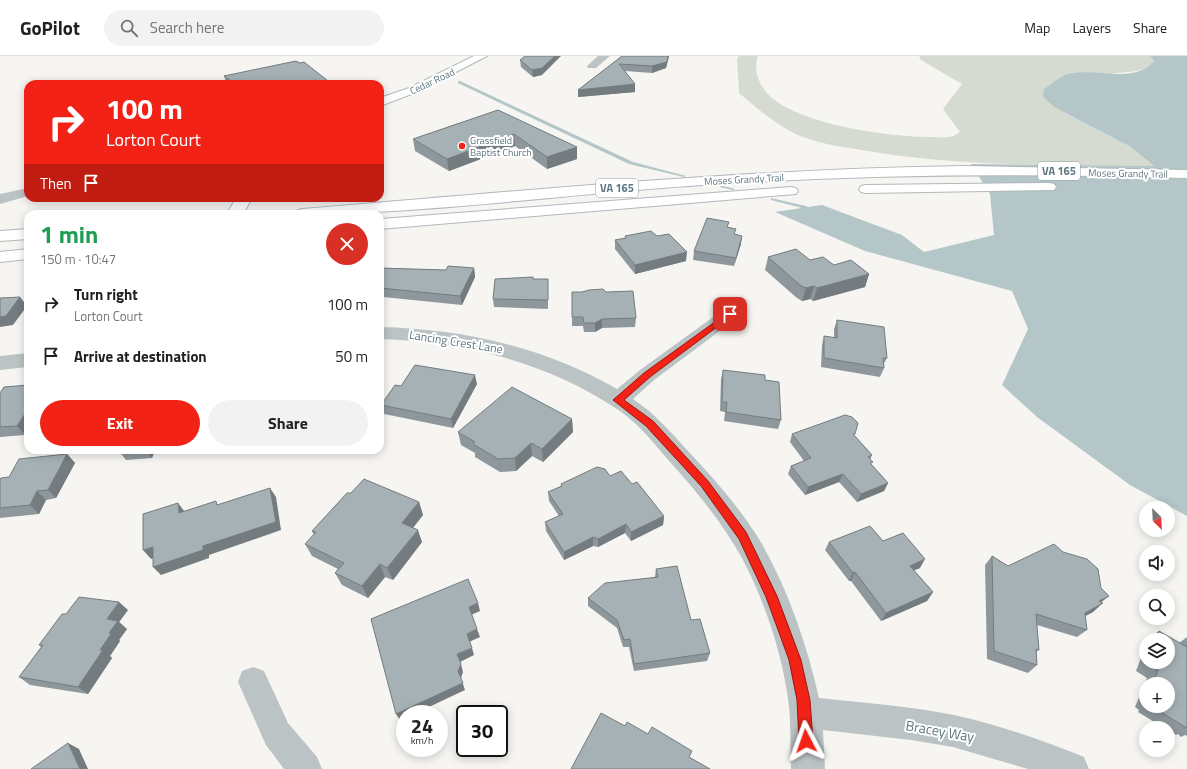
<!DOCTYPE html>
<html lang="en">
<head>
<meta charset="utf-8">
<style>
  :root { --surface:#fff; --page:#f2f2f2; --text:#202124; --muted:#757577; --line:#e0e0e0; --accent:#f22316 }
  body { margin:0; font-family:"Titillium Web",sans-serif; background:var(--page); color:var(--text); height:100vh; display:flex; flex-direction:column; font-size:15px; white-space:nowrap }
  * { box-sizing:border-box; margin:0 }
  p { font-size:13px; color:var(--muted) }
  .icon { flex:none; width:22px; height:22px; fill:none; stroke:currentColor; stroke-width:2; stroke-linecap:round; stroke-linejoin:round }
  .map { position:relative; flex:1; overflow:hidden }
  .side { position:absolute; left:24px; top:154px; width:360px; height:244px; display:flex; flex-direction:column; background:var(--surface); border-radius:12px; box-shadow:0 2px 10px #0003 }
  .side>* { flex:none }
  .top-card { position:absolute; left:24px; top:24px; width:360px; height:122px; border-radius:12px; box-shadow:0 2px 10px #0003; background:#f22316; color:#fff; overflow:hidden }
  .needle { width:26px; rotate:156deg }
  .fabs { position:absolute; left:1139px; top:445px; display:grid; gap:8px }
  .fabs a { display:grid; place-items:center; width:36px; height:36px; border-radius:50%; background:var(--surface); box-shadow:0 2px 10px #0003; font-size:20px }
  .speed { position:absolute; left:396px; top:649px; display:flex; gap:8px; font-size:20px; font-weight:700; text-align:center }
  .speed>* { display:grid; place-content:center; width:52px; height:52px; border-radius:50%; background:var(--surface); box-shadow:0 2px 10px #0003; line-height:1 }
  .speed small { font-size:10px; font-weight:400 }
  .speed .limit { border:2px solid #111; border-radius:6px; background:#fff; color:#111 }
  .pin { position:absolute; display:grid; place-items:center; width:34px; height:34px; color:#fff; margin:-17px; border-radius:8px; box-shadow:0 2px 6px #0006 }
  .me { position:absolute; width:44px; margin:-22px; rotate:356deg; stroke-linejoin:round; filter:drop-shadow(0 0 3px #0008) }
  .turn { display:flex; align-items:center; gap:14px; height:84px; padding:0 16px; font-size:18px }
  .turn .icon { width:52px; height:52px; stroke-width:2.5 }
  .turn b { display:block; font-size:28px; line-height:34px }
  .then { display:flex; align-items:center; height:38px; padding:0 16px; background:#0003; gap:8px; font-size:15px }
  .round { display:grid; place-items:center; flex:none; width:42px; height:42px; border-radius:21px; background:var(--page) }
  .summary { display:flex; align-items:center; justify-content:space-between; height:68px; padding:0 16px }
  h1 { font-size:24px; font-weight:700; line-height:30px; color:#1e9e55 }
  .cta { display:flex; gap:8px; margin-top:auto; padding:8px 16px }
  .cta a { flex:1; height:46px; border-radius:24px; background:var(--accent); color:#fff; font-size:16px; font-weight:700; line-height:46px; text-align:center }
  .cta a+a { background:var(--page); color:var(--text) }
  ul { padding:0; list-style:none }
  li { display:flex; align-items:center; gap:12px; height:52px; padding:0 16px }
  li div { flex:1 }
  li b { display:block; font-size:15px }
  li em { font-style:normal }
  header { display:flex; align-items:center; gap:24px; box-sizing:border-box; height:56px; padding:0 20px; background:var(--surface); border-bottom:1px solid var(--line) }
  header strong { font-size:19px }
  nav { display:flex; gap:22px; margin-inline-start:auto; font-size:14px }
  .search { width:280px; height:36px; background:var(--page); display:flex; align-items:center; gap:10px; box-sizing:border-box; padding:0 14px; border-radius:22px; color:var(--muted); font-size:15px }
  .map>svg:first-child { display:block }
  .green { fill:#d6dbd1 }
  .water { fill:#b4c6c8 }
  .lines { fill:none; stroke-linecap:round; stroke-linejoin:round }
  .stream { fill:#b4c6c8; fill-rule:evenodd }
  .secondary-casing { stroke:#b0b9bc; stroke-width:2 }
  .primary-casing { stroke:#b1b8bb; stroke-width:2 }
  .street { fill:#bbc3c5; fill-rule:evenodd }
  .secondary { fill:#fff; fill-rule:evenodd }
  .primary { fill:#fff; fill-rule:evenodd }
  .wall { fill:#8e989c; fill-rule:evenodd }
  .shaded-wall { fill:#747c7f }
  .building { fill:#a5b1b5; stroke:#747c7f }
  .route { fill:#f22316; stroke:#9d170e }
  .poi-dot { fill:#f22316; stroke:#fff; stroke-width:1.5 }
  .labels { text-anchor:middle; stroke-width:4; stroke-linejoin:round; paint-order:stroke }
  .far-street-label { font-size:10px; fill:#5e7780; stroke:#fff }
  .far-poi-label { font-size:10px; fill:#5e7780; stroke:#fff; text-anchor:start }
  .shield { fill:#fff; stroke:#8ea0a6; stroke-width:1 }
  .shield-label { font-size:11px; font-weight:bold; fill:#5e7780 }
  .street-label { font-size:12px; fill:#5e7780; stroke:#fff }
  .near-street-label { font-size:14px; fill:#5e7780; stroke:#fff }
</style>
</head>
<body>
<header>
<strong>GoPilot</strong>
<div class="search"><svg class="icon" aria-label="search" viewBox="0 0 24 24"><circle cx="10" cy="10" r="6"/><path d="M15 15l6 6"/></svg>Search here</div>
<nav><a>Map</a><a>Layers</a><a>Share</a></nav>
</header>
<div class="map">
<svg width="1187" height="713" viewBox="0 0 1187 713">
  <rect width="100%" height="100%" fill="#f6f5f2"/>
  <path class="green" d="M739 0H758C753 15 759 30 771 41 802 69 890 81 931 81 936 81 943 82 949 81 953 81 957 78 960 76L943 53 962 28 921 4 919 0H1150L1154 5C1142 19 1125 14 1108 19 1086 25 1065 34 1043 41L1054 51 1131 91 1154 110C1061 109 967 111 874 96 850 92 823 89 800 80 777 70 758 53 739 37L737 3Z"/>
  <path class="water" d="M1150 0H1187V460L1130 429 1037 361 1002 329 1028 273 1012 235 865 195 775 156 822 149 902 179 924 196 994 179 990 138 971 108 1154 110 1131 91 1054 51 1043 41 1044 33C1051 29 1060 20 1068 18 1095 11 1133 29 1154 5Z"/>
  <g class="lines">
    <path class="stream" d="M458 25H460L633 106 686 120 684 121 629 108 458 27Z
      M720 129 735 133 733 134 720 131Z
      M771 142 806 150 817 156 813 157 802 152 771 144Z"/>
    <defs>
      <path id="secondary" d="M474 0H487L417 36 380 50V42L409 32Z
        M236 142H252L243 158H227Z"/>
      <path id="primary" d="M964 110 1187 114V122C1021 117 855 118 688 130 557 139 426 158 294 158L296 155 302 153C523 135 743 113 964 110Z
        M1049 127 1054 128 1056 131 1054 134 866 137 861 136 859 133 861 130 866 129Z
        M791 131 796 132 798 135 796 138 380 173V163Z
        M28 173V183L0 185V175Z
        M28 193V203L0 206V196Z"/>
    </defs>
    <use href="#secondary" class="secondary-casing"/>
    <use href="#primary" class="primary-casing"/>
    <path class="street" d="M598 0H610L596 12H588L587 10Z
      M28 132V140L0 148V138Z
      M730 252 737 254 739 258 737 262 654 324 633 343C654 357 671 376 688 395 715 424 742 454 762 488 789 536 807 589 819 642 864 647 910 650 954 659 999 669 1042 684 1084 701L1089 713H1028L953 691 911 684 823 674 825 713H791C790 692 791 670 789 650 783 601 766 548 743 504 724 469 698 437 671 407 655 389 640 369 620 355 548 306 465 286 380 283V271C463 273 545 291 617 333L640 314 723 254Z
      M28 297V311L0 314V300Z
      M253 611 264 615 288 667 317 701 322 713H284L266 689 238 626 242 615Z"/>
    <use href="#secondary" class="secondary"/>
    <use href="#primary" class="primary"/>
  </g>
  <path class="wall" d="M622 0H669L666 12 652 17 625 15 635 28V36L578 41V34Z
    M520 4 542 19 533 21 521 11Z
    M300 7 332 28H229L226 26 224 20Z
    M498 54 577 103 547 113 515 90 449 115 415 95 413 83Z
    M728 171 735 178 741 188 734 210 693 204 694 195Z
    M625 180H657L686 205 635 218 615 193V184L625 182Z
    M768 201 810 204 834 209 869 218 865 231 813 245 810 243 802 245 797 242 765 214Z
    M380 212 446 214 474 212 475 221 462 249 383 241 381 245H380Z
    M533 223 548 232V253L494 251 493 243Z
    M572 236 636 262 635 271 602 272 595 276H584L583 270H572Z
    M837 264 887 302 883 309 884 312 880 321 821 311 822 289 824 280 834 282V273Z
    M723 314 765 324 781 364 778 373 724 365 725 356 720 355 721 323Z
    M477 328 453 372 384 358 381 349 401 330Z
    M0 337 25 379 0 381Z
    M572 363 573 376 543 406 532 400 516 415 500 416 475 401V397L461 389 458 376Z
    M792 378 854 379 872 399 870 404 872 409 888 427 884 435 857 446 839 426 805 439 788 418 791 410 804 405 790 386Z
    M118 394H155L152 402 126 404Z
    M67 398 75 407 56 442 46 444 39 458 0 462V423L9 421Z
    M610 420 632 428 664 460 663 469 631 485 625 477 598 491 593 490 564 504 546 475 545 466 559 460 549 445 548 436 561 430V428Z
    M419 446 423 459 413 472 422 486 393 524 385 521 368 542 342 529 335 517 338 513 312 500 305 488 314 479 312 475Z
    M883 485 920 512 914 514 933 536 927 545 881 565 851 525H849L825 494 829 486Z
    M992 500 1008 510 1101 546 1093 556 1085 560 1087 574 1077 581 1037 569 1039 594 1036 596 1037 609 1028 617 987 603 985 509Z
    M656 513 691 564 710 597 707 605 634 615 629 591H623L617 572 588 550V542L655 521Z
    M128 554 119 566 127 573 119 584 120 585 110 600 112 602 88 638 30 629 19 621 41 591 39 589 66 558Z
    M1159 575 1179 587 1187 581V680L1185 679 1181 681 1178 678 1176 679 1168 674V672H1164L1138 656 1139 654 1135 651 1147 622 1136 615 1146 588V606H1168V584H1148V583ZM1146 628H1168V650H1146Z"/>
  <path class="shaded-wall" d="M555 0H561L542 19 533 21 532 14Z
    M668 0H669L666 12 652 17V10Z
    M635 28V36L578 41V34Z
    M514 78 515 90 449 115 447 103Z
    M577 91V103L547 113V101Z
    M742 180 741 188 734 210 736 202Z
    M687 196 686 205 635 218V209Z
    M474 212 475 221 462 249 460 240Z
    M869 218 865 231 813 245 817 232Z
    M814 230 810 243 802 245 806 232Z
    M380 232 383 241 381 245 380 241Z
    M20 241 27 250 13 269 0 271V261Z
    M602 263V272L595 276V267Z
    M475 319 477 328 453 372 451 363Z
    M28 353V374L25 379 17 370Z
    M572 363 573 376 543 406 542 393Z
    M531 387 532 400 516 415 515 402Z
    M146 394H155L152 402Z
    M67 398 75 407 56 442 48 434Z
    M843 418 839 426 805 439 808 431Z
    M888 427 884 435 857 446 861 438Z
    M270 432 276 441 281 474 209 499V502L161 519 153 511 203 490Z
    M37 435 46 444 39 458 30 449Z
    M419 446 423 459 407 479 402 467Z
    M178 447 185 456 179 457Z
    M664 460 663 469 631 485V476Z
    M626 468 625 477 598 491V483Z
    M418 474 422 486 393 524 387 512Z
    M593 481V490L564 504V496Z
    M153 491 161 499 151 503 143 494Z
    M925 503 920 512 905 518 910 510Z
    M380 508 385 521 368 542 362 530Z
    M855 516 851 525H849L853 517Z
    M933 536 927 545 881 565 886 557Z
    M1109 540 1099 548V545Z
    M119 546 128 554 119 566 127 573 119 584 120 585 110 600 112 602 88 638 78 631 100 594 109 577 107 563Z
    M478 547 480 555 471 559 469 551Z
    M1103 547 1093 556 1076 565 1085 557Z
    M477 573 480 581 469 586 467 578Z
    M472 592 474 599 460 606 457 598Z
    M461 608 463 616 461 622 465 634 414 658H405V662L400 664 396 658 458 615Z
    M68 687 79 693 88 713H80Z"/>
  <path class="building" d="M525 0H555L542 12 532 14 520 4Z
    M622 0H668L667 6 652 10 619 8 635 28 578 34Z
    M296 5 300 7 304 6 332 28H235L224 20Z
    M498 54 577 91 547 101 514 78 447 103 413 83Z
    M707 162 729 166 727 171 736 173 734 178 742 180 736 202 694 195Z
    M651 175 657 180 669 178 687 196 635 209 615 184 626 182 625 180Z
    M796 193 810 204 823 201 834 209 851 204 869 218 817 232 814 230 806 232 801 230 768 201Z
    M448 210 474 212 460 240 380 232V212L446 214Z
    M533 221V223H548V244L493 243 495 223Z
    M603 233 606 236 633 235 636 262 602 263 595 267H584L583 261H572V236H582L589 234Z
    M20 241 6 260 0 261V242Z
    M837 264 884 271 887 302H883L884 312 824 302V280L837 282Z
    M415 309 475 319 451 363 381 349 395 329 401 330Z
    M723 314 765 319V324L779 326 781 364 726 356 727 346H722Z
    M28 329V353L17 370 0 371V337L4 331Z
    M512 331 572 363 542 393 531 387 515 402 498 403 473 388 475 386 458 376Z
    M845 359 852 361 858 367 855 378H853L872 399 868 401 873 406 870 407 888 427 861 438 843 418 808 431 791 410 811 402 792 378Z
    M67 398 48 434 37 435 30 449 0 452V423L1 422 9 421 19 403Z
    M597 411 605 413 610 420 621 415 632 428 637 426 664 460 631 476 626 468 598 483 593 481 564 496 545 466 563 458 548 436 562 430 561 428Z
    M364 423 419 446 402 467 418 474 387 512 380 508 362 530 335 517 344 507 305 488 316 476 312 475 347 437H351Z
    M270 432 276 466 203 490V494L153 511V491L143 494V458L178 447 179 457 216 445 217 449Z
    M870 470 883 485 903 477 925 503 910 510 933 536 886 557 855 516 853 517 829 486Z
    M1054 488 1063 496 1087 503 1098 513 1101 532 1109 540 1099 545 1103 547 1085 557 1087 574 1036 558 1039 594 1036 593 1037 609 994 595 992 500 1008 510Z
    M677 510 691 564 700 563 710 597 634 608 630 583 624 584 617 564 588 542 605 527 658 521 656 513Z
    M468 523 478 547 469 551 477 573 467 578 472 592 457 598 461 608 458 615 463 627 396 658 371 563Z
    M79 541 119 546 107 563 118 565 109 577 111 578 100 594H103L78 631 19 621 43 589H39L62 558H66Z
    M1159 575 1187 591V590V672L1151 650H1168V628H1153L1158 614 1146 607 1147 606H1168V584H1155Z
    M601 657 625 670 627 666 648 678 652 671 692 695 689 701 710 713H571Z
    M68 687 80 713H31Z"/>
  <path class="route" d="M730 255 733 256V259L650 321 624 344 653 365 708 425 746 476 777 540 801 604 810 644 813 685 811 689 806 691 801 689 799 685 797 644 789 604 766 541 739 483 701 430 646 370 613 344 644 317Z"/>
  <circle class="poi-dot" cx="462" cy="90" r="4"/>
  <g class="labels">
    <g class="far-street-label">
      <text transform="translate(432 25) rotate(-25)" y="4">Cedar Road</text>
      <text transform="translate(1128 117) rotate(1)" y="4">Moses Grandy Trail</text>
      <text transform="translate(744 123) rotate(-3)" y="4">Moses Grandy Trail</text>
    </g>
    <g class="far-poi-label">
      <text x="470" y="88">Grassfield<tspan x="470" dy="12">Baptist Church</tspan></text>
    </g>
    <g class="shield">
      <rect x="1038" y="106" width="42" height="18" rx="3"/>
      <rect x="596" y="123" width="42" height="18" rx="3"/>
    </g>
    <g class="shield-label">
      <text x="1059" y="119">VA 165</text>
      <text x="617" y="136">VA 165</text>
    </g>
    <g class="street-label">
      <text transform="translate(456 286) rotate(9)" y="4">Lancing Crest Lane</text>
    </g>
    <g class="near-street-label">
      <text transform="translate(940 675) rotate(10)" y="5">Bracey Way</text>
    </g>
  </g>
</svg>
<div class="fabs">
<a><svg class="needle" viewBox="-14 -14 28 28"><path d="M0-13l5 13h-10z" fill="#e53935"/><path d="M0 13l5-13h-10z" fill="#757577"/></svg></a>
<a><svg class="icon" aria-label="sound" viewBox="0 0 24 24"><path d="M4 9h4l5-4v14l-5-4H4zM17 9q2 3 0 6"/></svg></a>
<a><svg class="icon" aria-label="search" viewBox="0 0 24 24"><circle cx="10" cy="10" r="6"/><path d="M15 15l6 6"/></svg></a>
<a><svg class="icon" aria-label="layers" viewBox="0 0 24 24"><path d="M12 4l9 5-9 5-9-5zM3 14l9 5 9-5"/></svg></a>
<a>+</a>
<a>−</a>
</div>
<div class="speed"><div>24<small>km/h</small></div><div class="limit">30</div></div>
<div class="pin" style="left:730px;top:258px;background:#d93025"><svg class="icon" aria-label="arrive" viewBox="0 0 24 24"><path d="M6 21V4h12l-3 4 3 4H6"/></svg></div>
<svg class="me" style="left:806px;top:685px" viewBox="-20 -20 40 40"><path d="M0-17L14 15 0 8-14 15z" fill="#f22316" stroke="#fff" stroke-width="4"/></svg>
<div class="top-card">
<div class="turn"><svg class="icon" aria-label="right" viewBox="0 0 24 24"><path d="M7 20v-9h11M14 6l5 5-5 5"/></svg><div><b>100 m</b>Lorton Court</div></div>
<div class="then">Then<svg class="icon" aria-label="arrive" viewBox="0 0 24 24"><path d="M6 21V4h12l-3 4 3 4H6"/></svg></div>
</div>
<section class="side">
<div class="summary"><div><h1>1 min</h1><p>150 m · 10:47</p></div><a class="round" style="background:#d93025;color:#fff"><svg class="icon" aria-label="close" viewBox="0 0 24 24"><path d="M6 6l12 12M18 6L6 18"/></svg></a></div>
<ul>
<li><svg class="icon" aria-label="right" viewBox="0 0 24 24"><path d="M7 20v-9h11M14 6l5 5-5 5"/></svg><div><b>Turn right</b><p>Lorton Court</p></div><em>100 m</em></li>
<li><svg class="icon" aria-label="arrive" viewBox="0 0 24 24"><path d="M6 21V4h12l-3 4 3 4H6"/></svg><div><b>Arrive at destination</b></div><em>50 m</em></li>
</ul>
<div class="cta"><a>Exit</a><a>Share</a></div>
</section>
</div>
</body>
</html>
